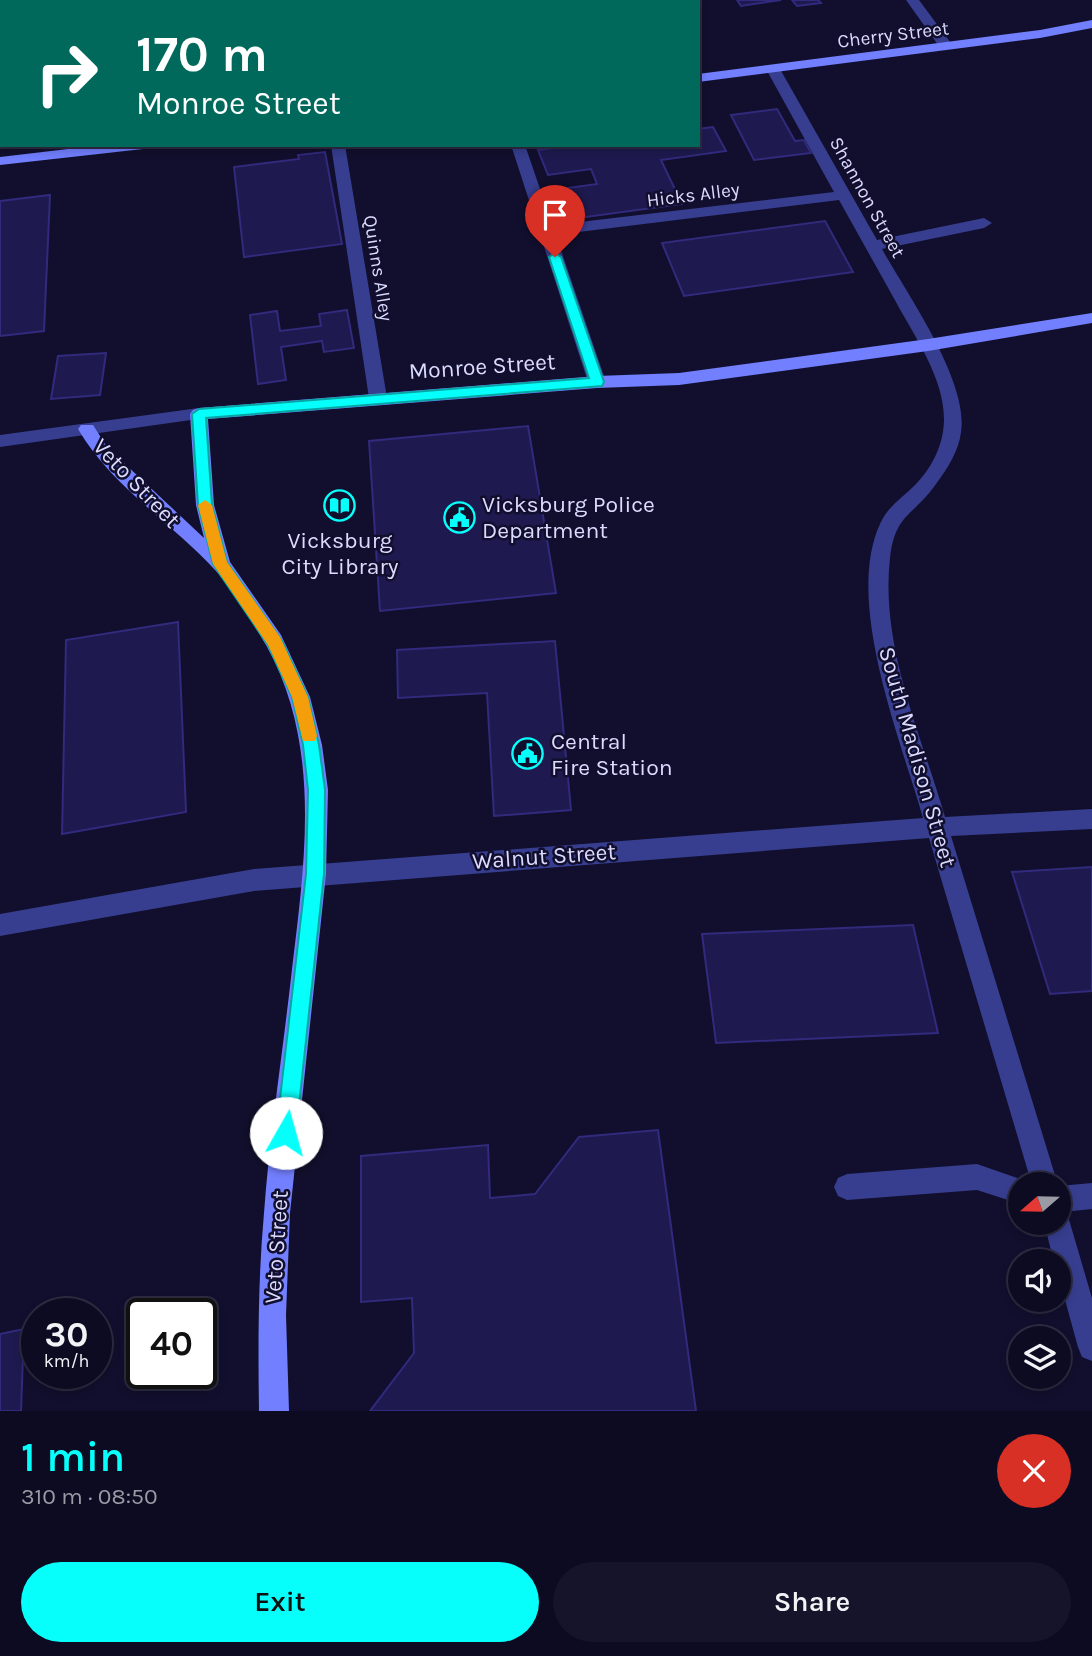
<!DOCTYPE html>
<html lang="en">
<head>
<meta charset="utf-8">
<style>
  :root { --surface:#0d0b22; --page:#16142a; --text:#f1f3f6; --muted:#9a9ba5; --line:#2d2b40; --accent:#07fffb }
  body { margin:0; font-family:Karla,sans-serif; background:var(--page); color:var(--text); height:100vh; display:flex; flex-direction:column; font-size:26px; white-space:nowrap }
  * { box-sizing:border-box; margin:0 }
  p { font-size:23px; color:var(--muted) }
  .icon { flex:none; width:38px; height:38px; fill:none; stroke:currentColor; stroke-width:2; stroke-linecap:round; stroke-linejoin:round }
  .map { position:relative; height:1411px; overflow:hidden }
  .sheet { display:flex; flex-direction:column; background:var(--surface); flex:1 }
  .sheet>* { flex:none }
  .banner { position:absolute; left:0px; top:0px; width:700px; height:147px; box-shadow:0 4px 10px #0003,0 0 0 2px var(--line); background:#00695c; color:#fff; overflow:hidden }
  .needle { width:46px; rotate:250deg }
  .tools { position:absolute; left:1008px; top:1172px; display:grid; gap:14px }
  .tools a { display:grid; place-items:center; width:63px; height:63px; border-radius:50%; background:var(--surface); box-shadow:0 4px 10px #0003,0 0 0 2px var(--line); font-size:35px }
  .speed { position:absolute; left:21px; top:1298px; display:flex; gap:14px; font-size:35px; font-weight:700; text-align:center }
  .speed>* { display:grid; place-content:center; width:91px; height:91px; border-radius:50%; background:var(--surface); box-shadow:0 4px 10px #0003,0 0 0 2px var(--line); line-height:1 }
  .speed small { font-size:18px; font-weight:400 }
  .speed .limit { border:4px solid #111; border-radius:10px; background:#fff; color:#111 }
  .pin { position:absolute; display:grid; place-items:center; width:60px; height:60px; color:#fff; margin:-72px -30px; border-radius:50% 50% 50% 0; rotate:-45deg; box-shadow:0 0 7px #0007 }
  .pin .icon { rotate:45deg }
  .me { position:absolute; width:77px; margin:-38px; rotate:7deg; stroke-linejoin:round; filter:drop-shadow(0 0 5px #0008) }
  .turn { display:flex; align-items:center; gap:24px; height:147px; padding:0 21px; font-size:32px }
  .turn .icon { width:91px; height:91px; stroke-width:2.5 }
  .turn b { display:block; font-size:49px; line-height:60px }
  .round { display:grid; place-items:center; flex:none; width:74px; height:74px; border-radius:37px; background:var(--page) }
  .head { display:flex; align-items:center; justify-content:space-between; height:119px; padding:0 21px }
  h1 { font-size:42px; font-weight:600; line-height:52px; color:var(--accent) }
  .button { display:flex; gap:14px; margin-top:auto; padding:14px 21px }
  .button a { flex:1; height:80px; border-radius:42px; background:var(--accent); color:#111; font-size:28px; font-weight:600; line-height:80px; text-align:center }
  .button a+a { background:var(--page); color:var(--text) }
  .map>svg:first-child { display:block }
  .building { fill:#1e1a4f; stroke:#312a7d; stroke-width:2 }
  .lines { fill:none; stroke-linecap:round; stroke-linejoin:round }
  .lane { fill:#373e8f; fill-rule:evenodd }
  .street { fill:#373e8f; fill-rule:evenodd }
  .secondary { fill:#727fff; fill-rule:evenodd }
  .route { fill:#07fffb; stroke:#05a6a3; stroke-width:2 }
  .slow { fill:#f59e0b }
  .labels { text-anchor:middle; stroke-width:5; stroke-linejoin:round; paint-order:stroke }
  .far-street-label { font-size:19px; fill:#dbdbff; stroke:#110f2d }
  .street-label { font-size:23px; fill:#dbdbff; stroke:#110f2d }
  .poi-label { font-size:23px; fill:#dbdbff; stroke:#110f2d; text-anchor:start }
</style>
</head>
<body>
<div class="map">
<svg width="1092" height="1411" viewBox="0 0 1092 1411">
  <rect width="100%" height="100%" fill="#110f2d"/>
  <path class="building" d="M349 0H404V2H333Z
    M737 0H781L741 6Z
    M792 0H818L821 3 797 6Z
    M0 46H2L0 124Z
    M777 109 795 141 804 140 811 153 754 160 731 115Z
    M713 127 726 151 661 160 682 204 564 220 553 190 597 184 591 169 548 175 538 150 574 145H698V129Z
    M325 152 342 244 244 257 234 167 299 159 298 155Z
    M50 195 44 331 0 336V201Z
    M825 221 853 272 684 296 662 243Z
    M347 310 354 348 324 352 322 341 281 347 286 380 258 384 250 315 277 311 280 331 321 326 319 314Z
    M106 353 100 395 51 399 58 356Z
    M528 426 556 593 380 611 369 441Z
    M178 622 186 812 62 834 66 640Z
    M555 641 571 810 494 816 487 693 398 698 397 650Z
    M1092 867V991L1050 994 1012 872Z
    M913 925 938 1033 716 1043 702 934Z
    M658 1130 696 1411H370L414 1353 412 1298 361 1302V1156L488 1145 490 1198 535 1194 579 1137Z
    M24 1329 21 1411H0V1334Z"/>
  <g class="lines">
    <path class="lane" d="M906 0H919L953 46 951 49H941Z
      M331 145H345L387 398 378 404 369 398Z
      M511 145H525L606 382 603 386H591L588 382Z"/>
    <path class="street" d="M159 0H171V2H159Z
      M773 65 780 69 877 240 984 218 992 223 984 228 882 249C907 294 969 381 961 432 959 451 947 469 936 484 914 516 895 513 890 558 880 646 921 734 945 817L1092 809V829L951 836 1058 1185H1032L929 838 254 891 0 936V914L254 869 923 818C901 740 844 602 880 524 888 506 902 498 915 485 932 468 944 444 944 419 944 378 915 337 896 302 877 268 858 234 839 200L546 236 538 231 546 226 834 192 766 69Z
      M199 408 205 410 208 414 205 418 0 447V435Z
      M977 1164 1029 1182 1031 1185H1020V1204L977 1190 847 1200 838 1196 834 1187 838 1178 847 1174Z
      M1092 1183V1209L1063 1212 1067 1213 1070 1223 1092 1298V1361L1082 1357 1078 1347 1059 1278V1262H1054L1044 1223H1059V1186Z"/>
    <path class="secondary" d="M1092 20V28L1040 38 698 82V74L1040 30Z
      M102 145H150L143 149 0 165V157Z
      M1092 313V323L928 351 679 385 597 388 208 419 214 505 230 562 281 635 310 697 322 745 328 790 326 874 290 1213 286 1315 289 1411H259C258 1345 258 1279 264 1213 270 1132 283 1051 292 969 305 861 322 745 266 645 254 625 231 587 215 570 171 522 111 486 78 429L81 425H93L107 447 204 538 196 505 190 414 193 410 199 408 597 376 679 373 928 339Z"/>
  </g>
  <path class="route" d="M555 253 561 257 604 382 602 386 206 418 212 505 227 562 282 641 308 697 319 745 325 790 324 874 296 1133 293 1140 286 1143 279 1140 276 1133 306 874 308 790 303 745 292 697 268 645 213 564 198 505 192 414 199 409 589 378 549 257Z"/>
  <path class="slow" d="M205 500 212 505 227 562 280 637 308 697 317 736 315 741H303L292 697 268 645 213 564 198 505Z"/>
  <defs>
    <symbol id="library-ring" viewBox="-11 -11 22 22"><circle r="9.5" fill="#110f2d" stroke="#07fffb" stroke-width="1.5"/><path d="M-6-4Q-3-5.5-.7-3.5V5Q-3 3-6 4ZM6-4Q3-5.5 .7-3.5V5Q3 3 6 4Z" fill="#07fffb"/></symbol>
    <symbol id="civic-ring" viewBox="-11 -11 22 22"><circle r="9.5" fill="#110f2d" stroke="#07fffb" stroke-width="1.5"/><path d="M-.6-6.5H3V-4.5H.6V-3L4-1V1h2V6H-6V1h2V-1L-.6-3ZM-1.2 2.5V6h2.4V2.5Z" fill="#07fffb"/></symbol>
  </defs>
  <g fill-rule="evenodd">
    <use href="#library-ring" x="322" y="488" width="35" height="35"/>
    <use href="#civic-ring" x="442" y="500" width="35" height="35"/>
    <use href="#civic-ring" x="510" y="736" width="35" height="35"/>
  </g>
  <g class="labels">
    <g class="far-street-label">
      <text transform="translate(893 34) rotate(-7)" y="7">Cherry Street</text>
      <text transform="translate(693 194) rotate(-7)" y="7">Hicks Alley</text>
      <text transform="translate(868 197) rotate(61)" y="7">Shannon Street</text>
      <text transform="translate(379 268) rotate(81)" y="7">Quinns Alley</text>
    </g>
    <g class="street-label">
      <text transform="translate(482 366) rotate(-4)" y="8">Monroe Street</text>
      <text transform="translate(137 483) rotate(46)" y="8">Veto Street</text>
      <text transform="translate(918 757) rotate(74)" y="8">South Madison Street</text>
      <text transform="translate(544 856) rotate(-4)" y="8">Walnut Street</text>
      <text transform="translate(276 1247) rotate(-86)" y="8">Veto Street</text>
    </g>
    <g class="poi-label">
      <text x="482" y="512">Vicksburg Police<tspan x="482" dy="26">Department</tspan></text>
      <text x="340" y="548" text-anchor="middle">Vicksburg<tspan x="340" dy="26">City Library</tspan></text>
      <text x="551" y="749">Central<tspan x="551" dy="26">Fire Station</tspan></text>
    </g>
  </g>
</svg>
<div class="tools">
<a><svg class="needle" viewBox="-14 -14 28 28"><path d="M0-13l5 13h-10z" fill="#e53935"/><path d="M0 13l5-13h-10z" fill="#9a9ba5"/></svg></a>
<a><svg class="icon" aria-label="sound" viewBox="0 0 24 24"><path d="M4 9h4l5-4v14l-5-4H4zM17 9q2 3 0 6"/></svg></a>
<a><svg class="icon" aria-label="layers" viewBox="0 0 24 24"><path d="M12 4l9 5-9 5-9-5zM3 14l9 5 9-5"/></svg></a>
</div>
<div class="speed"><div>30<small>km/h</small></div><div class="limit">40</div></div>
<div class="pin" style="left:555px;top:257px;background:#d93025"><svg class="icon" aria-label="arrive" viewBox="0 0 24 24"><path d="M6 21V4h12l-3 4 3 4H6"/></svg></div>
<svg class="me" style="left:286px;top:1133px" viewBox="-20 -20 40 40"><circle r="19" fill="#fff"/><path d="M0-13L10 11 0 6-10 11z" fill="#07fffb"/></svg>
<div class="banner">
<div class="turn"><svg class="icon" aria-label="right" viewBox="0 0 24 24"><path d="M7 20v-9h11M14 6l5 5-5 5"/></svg><div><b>170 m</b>Monroe Street</div></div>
</div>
</div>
<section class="sheet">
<div class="head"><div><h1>1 min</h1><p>310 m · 08:50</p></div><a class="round" style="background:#d93025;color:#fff"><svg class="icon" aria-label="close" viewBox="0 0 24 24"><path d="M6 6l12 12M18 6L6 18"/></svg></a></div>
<div class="button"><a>Exit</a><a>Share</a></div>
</section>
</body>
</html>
